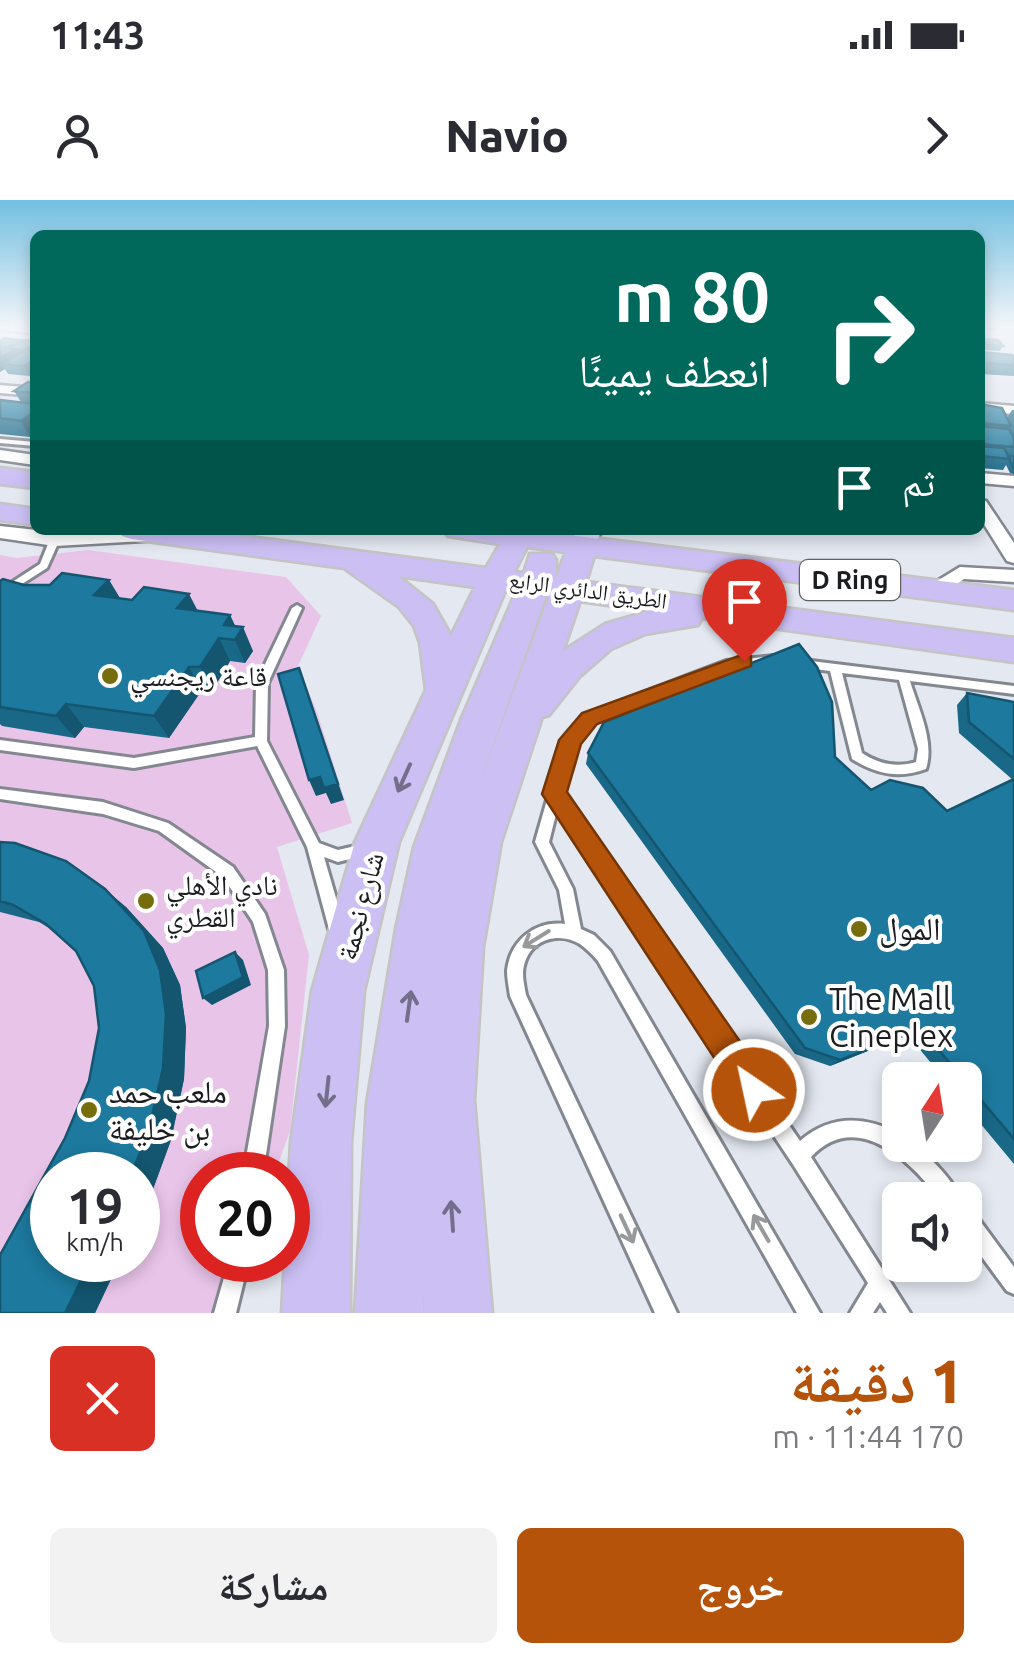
<!DOCTYPE html>
<html lang="ar">
<head>
<meta charset="utf-8">
<style>
  :root { --surface:#fff; --page:#f2f2f3; --text:#2b2b33; --muted:#7c7c81; --accent:#b45309 }
  body { margin:0; font-family:Ubuntu,"Noto Naskh Arabic",sans-serif; background:var(--page); color:var(--text); direction:rtl; height:100vh; display:flex; flex-direction:column; font-size:38px; white-space:nowrap }
  * { box-sizing:border-box; margin:0 }
  p { font-size:32px; color:var(--muted) }
  .icon { flex:none; width:55px; height:55px; fill:none; stroke:currentColor; stroke-width:2; stroke-linecap:round; stroke-linejoin:round }
  .map { position:relative; height:1113px; overflow:hidden; direction:ltr }
  .drawer { display:flex; flex-direction:column; background:var(--surface); flex:1 }
  .drawer>* { flex:none }
  .banner { position:absolute; left:30px; top:30px; width:955px; height:305px; border-radius:15px; box-shadow:0 5px 15px #0003; direction:rtl; background:#00695c; color:#fff; overflow:hidden }
  .needle { width:65px; rotate:12deg }
  .controls { position:absolute; left:882px; top:862px; display:grid; gap:20px }
  .controls a { display:grid; place-items:center; width:100px; height:100px; border-radius:15px; background:var(--surface); box-shadow:0 5px 15px #0003; font-size:50px }
  .speed { position:absolute; left:30px; top:952px; display:flex; gap:20px; font-size:50px; font-weight:700; text-align:center }
  .speed>* { display:grid; place-content:center; width:130px; height:130px; border-radius:50%; background:var(--surface); box-shadow:0 5px 15px #0003; line-height:1 }
  .speed small { font-size:25px; font-weight:400 }
  .speed .limit { border:15px solid #d22; background:#fff; color:#111 }
  .pin { position:absolute; display:grid; place-items:center; width:85px; height:85px; color:#fff; margin:-102px -42px; border-radius:50% 50% 50% 0; rotate:-45deg; box-shadow:0 0 10px #0007 }
  .pin .icon { rotate:45deg }
  .me { position:absolute; width:110px; margin:-55px; rotate:326deg; stroke-linejoin:round; filter:drop-shadow(0 0 8px #0008) }
  .turn { display:flex; align-items:center; gap:35px; height:210px; padding:0 50px; font-size:45px }
  .turn .icon { width:130px; height:130px; stroke-width:2.5 }
  .turn b { display:block; font-size:70px; line-height:85px }
  .then { display:flex; align-items:center; height:95px; padding:0 50px; background:#0003; gap:20px; font-size:38px }
  .round { display:grid; place-items:center; flex:none; width:105px; height:105px; border-radius:15px; background:var(--page) }
  .head { display:flex; align-items:center; justify-content:space-between; height:170px; padding:0 50px }
  h1 { font-size:60px; font-weight:800; line-height:75px; color:var(--accent) }
  .cta { display:flex; gap:20px; margin-top:auto; padding:20px 50px }
  .cta a { flex:1; height:115px; border-radius:15px; background:var(--accent); color:#fff; font-size:40px; font-weight:800; line-height:115px; text-align:center }
  .cta a+a { background:var(--page); color:var(--text) }
  .status { display:flex; justify-content:space-between; align-items:center; height:70px; padding:0 50px; background:var(--surface); direction:ltr }
  .status svg { height:28px; fill:currentColor }
  header { display:flex; justify-content:space-between; align-items:center; height:130px; padding:0 50px; background:var(--surface); font-size:45px; font-weight:800 }
  .map>svg:first-child { display:block }
  .green { fill:#e9c4e9; fill-rule:evenodd }
  .lines { fill:none; stroke-linecap:round; stroke-linejoin:round }
  .service-casing { stroke:#838790; stroke-width:6 }
  .minor-casing { stroke:#838790; stroke-width:5 }
  .tertiary-casing { stroke:#838790; stroke-width:5 }
  .secondary-casing { stroke:#838790; stroke-width:5 }
  .primary-casing { stroke:#c4c4c5; stroke-width:5 }
  .service { fill:#fff; fill-rule:evenodd }
  .minor { fill:#fff; fill-rule:evenodd }
  .tertiary { fill:#fff; fill-rule:evenodd }
  .secondary { fill:#e6dffa; fill-rule:evenodd }
  .primary { fill:#ccbff4; fill-rule:evenodd }
  .wall { fill:#196888 }
  .shaded-wall { fill:#14556f }
  .building { fill:#1d799e; stroke:#14556f; stroke-width:2.5 }
  .oneway { stroke:#746e8a }
  .oneway2 { stroke:#98999b }
  .route { fill:#b45309; stroke:#753606; stroke-width:2.5 }
  .poi-dot { fill:#766e0c; stroke:#fff; stroke-width:4 }
  .labels { text-anchor:middle; stroke-width:8; stroke-linejoin:round; paint-order:stroke }
  .far-street-label { font-size:22px; fill:#1b1d20; stroke:#fff }
  .shield { fill:#fff; stroke:#5f6163; stroke-width:2.5 }
  .shield-label { font-size:25px; font-weight:bold; fill:#1b1d20 }
  .poi-label { font-size:28px; fill:#1b1d20; stroke:#fff; text-anchor:start }
  .street-label { font-size:28px; fill:#1b1d20; stroke:#fff }
  .near-poi-label { font-size:32px; fill:#1b1d20; stroke:#fff; text-anchor:start }
</style>
</head>
<body>
<div class="status"><b>11:43</b><svg viewBox="0 0 49 12"><path d="M0 12V9h3v3zM5 12V6h3v6zM10 12V3h3v9zM15 12V0h3v12zM26 1h20v11H26zM47 4h2v5h-2z"/></svg></div>
<header><svg class="icon" aria-label="forward" viewBox="0 0 24 24"><path d="M9 5l7 7-7 7"/></svg>Navio<svg class="icon" aria-label="person" viewBox="0 0 24 24"><circle cx="12" cy="8" r="4"/><path d="M4 21q1-7 8-7t8 7"/></svg></header>
<div class="map">
<svg width="1014" height="1113" viewBox="0 0 1014 1113">
  <rect width="100%" height="100%" fill="#e3e8f1"/>
  <path class="green" d="M88 350 286 377 321 416 298 466 317 512 352 623 277 647 309 755 290 931 274 975H202V1060H243L223 1113H0V355L17 358ZM52 975H138V1060H52Z"/>
  <g class="lines">
    <defs>
      <path id="service" d="M0 239 35 242V246L0 243Z
        M55 336 60 339 47 368 0 398V390L40 364 50 339Z
        M297 405 302 408 268 483 267 541 319 643 338 650 364 644 369 646 371 650 369 654 338 662 324 657 345 729 342 734 337 736 332 734 329 729 307 647 257 546 134 568 0 550V540L134 558 255 537 256 483 292 408Z
        M773 456 778 460 777 463 731 468 603 517C570 539 571 558 562 594L800 941C831 914 865 916 900 934V945H915C934 961 951 978 962 1000H940C911 961 857 908 811 957L910 1113H887L880 1102 873 1113H850L868 1083 792 963 557 610 549 642 573 689 581 729 594 735 610 751 820 1113H797L598 761C593 755 587 749 580 744 560 732 533 738 525 762 521 773 524 784 526 795L677 1113H655L510 796C509 788 507 779 507 771 510 741 535 720 565 724L559 690 535 642 564 540 578 522 595 511 726 461Z
        M803 460 1014 486V494L910 481C918 508 935 541 926 569 899 579 876 574 852 559L830 471 799 467 797 464 799 461ZM842 473 899 480 918 549 916 562C896 568 879 564 862 553Z
        M0 589 103 602 168 623 233 667 265 714 284 770 285 826 263 975H243L269 826 268 770 253 722 223 677 159 631 103 614 0 599Z
        M965 1007 972 1010 1014 1067V1094L1007 1091 965 1034Z
        M229 1060H249L236 1113H214Z"/>
      <path id="minor" d="M0 132 35 136V144L0 140Z
        M0 185 35 188V196L0 193Z
        M980 203 1014 206V214L980 211Z
        M0 250 35 255V265L0 260Z
        M980 273 1014 276V286L980 283Z
        M980 300 986 301 1014 343V363L1007 361 980 318Z
        M960 367 1014 370V382L964 379 943 394H929V386Z"/>
      <path id="tertiary" d="M0 326 55 332 169 330 172 334 161 340 55 346 0 338Z"/>
      <path id="secondary" d="M576 330H602L592 351H574L570 346Z"/>
      <path id="primary" d="M0 268 35 272V288L0 284Z
        M0 304 35 309V325L0 320Z
        M118 330H197L486 368 500 344 448 336 444 330H528L1014 390V410L594 356 586 382 1014 438V462L702 418 698 425 645 434 611 449 580 476 549 515 542 517 501 642 483 747 474 900 492 1113H424L423 1089V1113H355L367 903 396 729 414 647 461 520 516 392 505 391 399 642 364 791 351 942 350 1113H282L291 942 312 791 355 642 426 490 420 443 414 426 399 407 344 368 132 339 122 336ZM527 347 566 352 556 378V360L552 354H530L524 373 514 372ZM398 376 475 387 451 436 433 404ZM546 396 549 397 478 587ZM580 401 650 411 605 424 563 451Z"/>
    </defs>
    <use href="#service" class="service-casing"/>
    <use href="#minor" class="minor-casing"/>
    <use href="#tertiary" class="tertiary-casing"/>
    <use href="#secondary" class="secondary-casing"/>
    <use href="#primary" class="primary-casing"/>
    <use href="#service" class="service"/>
    <use href="#minor" class="minor"/>
    <use href="#tertiary" class="tertiary"/>
    <use href="#secondary" class="secondary"/>
    <use href="#primary" class="primary"/>
  </g>
  <path class="wall" d="M13 126H35V130L33 127 29 129 14 128Z
    M980 126H1000L997 131 982 130 985 133 980 143Z
    M983 139 1003 146 1000 151 984 150 980 144Z
    M0 140 21 142 35 141V173L30 176 8 174 5 169 0 172Z
    M980 152 1014 157V176L980 174Z
    M35 183V234L30 237 0 234V200L21 202 14 191Z
    M980 204 1007 218 1012 210H1014V238L1009 230 1014 247V274L1010 273 1006 265 1003 270 980 268Z
    M109 380 120 399 230 415 235 426 253 451 245 463 230 461 212 491 202 490 169 538 84 527 75 538 2 526 0 524V381L24 385H50Z
    M967 493 1014 502V964L965 905V880H945L908 835 830 866 795 854 586 564 588 553 835 557 871 590 947 611 1013 580 959 533 957 505Z
    M0 642 126 707 163 748 180 785 186 828 184 879 171 940 153 989 138 1022V975L52 1060H120L95 1113H0L65 938 89 881 99 828 94 786 76 751 54 731 39 722 0 712Z"/>
  <path class="shaded-wall" d="M16 149 22 159 2 164 5 169 0 172V158Z
    M35 159V165H32L35 173 30 176 24 166Z
    M35 211V234L30 237 21 221Z
    M109 380 123 403 94 395Z
    M189 394 201 417 177 408Z
    M230 415 239 434 243 427 253 451 245 463 235 440 224 425Z
    M219 438 230 461 212 491 200 467Z
    M189 467 202 490 169 538 154 516Z
    M299 468 344 600 331 604 326 593 316 596 309 580Z
    M66 504 84 527 75 538 56 516Z
    M105 689 126 707 163 748 180 785 186 828 184 879 171 940 153 989 138 1022V975H131Z
    M235 752 243 760 251 785 212 805 203 798Z
    M921 829 908 835 830 866 840 860Z
    M91 1060H120L95 1113H65Z"/>
  <path class="building" d="M4 138 19 140 5 148 0 147V141Z
    M983 139 998 140 1003 146 987 145Z
    M24 140 35 141V144L23 150 9 148Z
    M0 147 16 149 0 158Z
    M25 150 35 151V159L24 166 2 164Z
    M980 152 1012 155 1014 157V165L985 163 980 156Z
    M28 182 35 183V193L14 191Z
    M0 200 35 204V211L21 221 0 218Z
    M980 204 1002 208 1011 226 980 223Z
    M980 226 1009 229 1014 238V247L980 244Z
    M980 246 1004 248 1010 259 980 256Z
    M1008 256H1014V268L1009 259Z
    M62 373 109 380 94 395 132 400 144 387 189 394 177 408 230 415 224 425 243 427 235 440 219 438 200 467H189L154 516 66 504 56 516 0 507V381L3 379 24 385H50Z
    M799 444 817 467 832 502 835 557 871 590 890 580 923 588 947 611 1014 579V939L921 829 840 860 805 848 588 553 604 522Z
    M299 468 338 584 324 588 320 577 309 580 278 474Z
    M967 493 1014 502V559L969 522Z
    M0 642 15 643 66 661 105 689 144 731 160 770 166 814 163 868 148 933 131 975H52V1060H91L65 1113H0V1055L65 938 89 881 99 828 94 786 76 751 46 724 13 705 0 701Z
    M235 752 243 777 203 798 196 771Z"/>
  <defs><path id="oneway-shaft" d="M-6 0H5M1.5-3L5.5 0L1.5 3" fill="none" stroke-width="1.6" stroke-linecap="round" stroke-linejoin="round" transform="scale(2.5)"/></defs>
  <g class="oneway">
    <use href="#oneway-shaft" transform="translate(404 578) rotate(114)"/>
    <use href="#oneway-shaft" transform="translate(409 806) rotate(-82)"/>
    <use href="#oneway-shaft" transform="translate(327 892) rotate(96)"/>
    <use href="#oneway-shaft" transform="translate(452 1016) rotate(-94)"/>
  </g>
  <g class="oneway2">
    <use href="#oneway-shaft" transform="translate(536 739) rotate(148)"/>
    <use href="#oneway-shaft" transform="translate(761 1028) rotate(-120)"/>
    <use href="#oneway-shaft" transform="translate(627 1029) rotate(65)"/>
  </g>
  <linearGradient id="sky" x2="0" y2="1"><stop stop-color="#73bfe0"/><stop offset="0.45" stop-color="#f2f5f9"/><stop offset="1" stop-color="#f2f5f9" stop-opacity="0"/></linearGradient>
  <rect width="1014" height="282" fill="url(#sky)"/>
  <path class="route" d="M744 454 751 456V466L597 524 581 544 567 592 766 879 770 890 766 902 754 907 743 902 542 594 559 540 582 513Z"/>
  <g class="poi-dot">
    <circle cx="110" cy="476" r="10"/>
    <circle cx="146" cy="701" r="10"/>
    <circle cx="859" cy="729" r="10"/>
    <circle cx="809" cy="817" r="10"/>
    <circle cx="89" cy="910" r="10"/>
  </g>
  <g class="labels">
    <g class="far-street-label">
      <text transform="translate(588 390) rotate(8)" y="8">الطريق الدائري الرابع</text>
    </g>
    <rect class="shield" x="800" y="360" width="100" height="40" rx="8"/>
    <g class="shield-label">
      <text x="850" y="389">D Ring</text>
    </g>
    <g class="poi-label">
      <text x="130" y="486">قاعة ريجنسي</text>
      <text x="166" y="695">نادي الأهلي<tspan x="166" dy="32">القطري</tspan></text>
    </g>
    <g class="street-label">
      <text transform="translate(360 706) rotate(-75)" y="10">شارع نجمة</text>
    </g>
    <g class="near-poi-label">
      <text x="879" y="740">المول</text>
      <text x="829" y="810">The Mall<tspan x="829" dy="37">Cineplex</tspan></text>
      <text x="109" y="903">ملعب حمد<tspan x="109" dy="37">بن خليفة</tspan></text>
    </g>
  </g>
</svg>
<div class="controls">
<a><svg class="needle" viewBox="-14 -14 28 28"><path d="M0-13l5 13h-10z" fill="#e53935"/><path d="M0 13l5-13h-10z" fill="#7c7c81"/></svg></a>
<a><svg class="icon" aria-label="sound" viewBox="0 0 24 24"><path d="M4 9h4l5-4v14l-5-4H4zM17 9q2 3 0 6"/></svg></a>
</div>
<div class="speed"><div>19<small>km/h</small></div><div class="limit">20</div></div>
<div class="pin" style="left:744px;top:461px;background:#d93025"><svg class="icon" aria-label="arrive" viewBox="0 0 24 24"><path d="M6 21V4h12l-3 4 3 4H6"/></svg></div>
<svg class="me" style="left:754px;top:890px" viewBox="-20 -20 40 40"><circle r="17" fill="#b45309" stroke="#fff" stroke-width="3"/><path d="M0-11L8 9 0 5-8 9z" fill="#fff"/></svg>
<div class="banner">
<div class="turn"><svg class="icon" aria-label="right" viewBox="0 0 24 24"><path d="M7 20v-9h11M14 6l5 5-5 5"/></svg><div><b>80 m</b>انعطف يمينًا</div></div>
<div class="then">ثم<svg class="icon" aria-label="arrive" viewBox="0 0 24 24"><path d="M6 21V4h12l-3 4 3 4H6"/></svg></div>
</div>
</div>
<section class="drawer">
<div class="head"><div><h1>1 دقيقة</h1><p>170 m · 11:44</p></div><a class="round" style="background:#d93025;color:#fff"><svg class="icon" aria-label="close" viewBox="0 0 24 24"><path d="M6 6l12 12M18 6L6 18"/></svg></a></div>
<div class="cta"><a>خروج</a><a>مشاركة</a></div>
</section>
</body>
</html>
